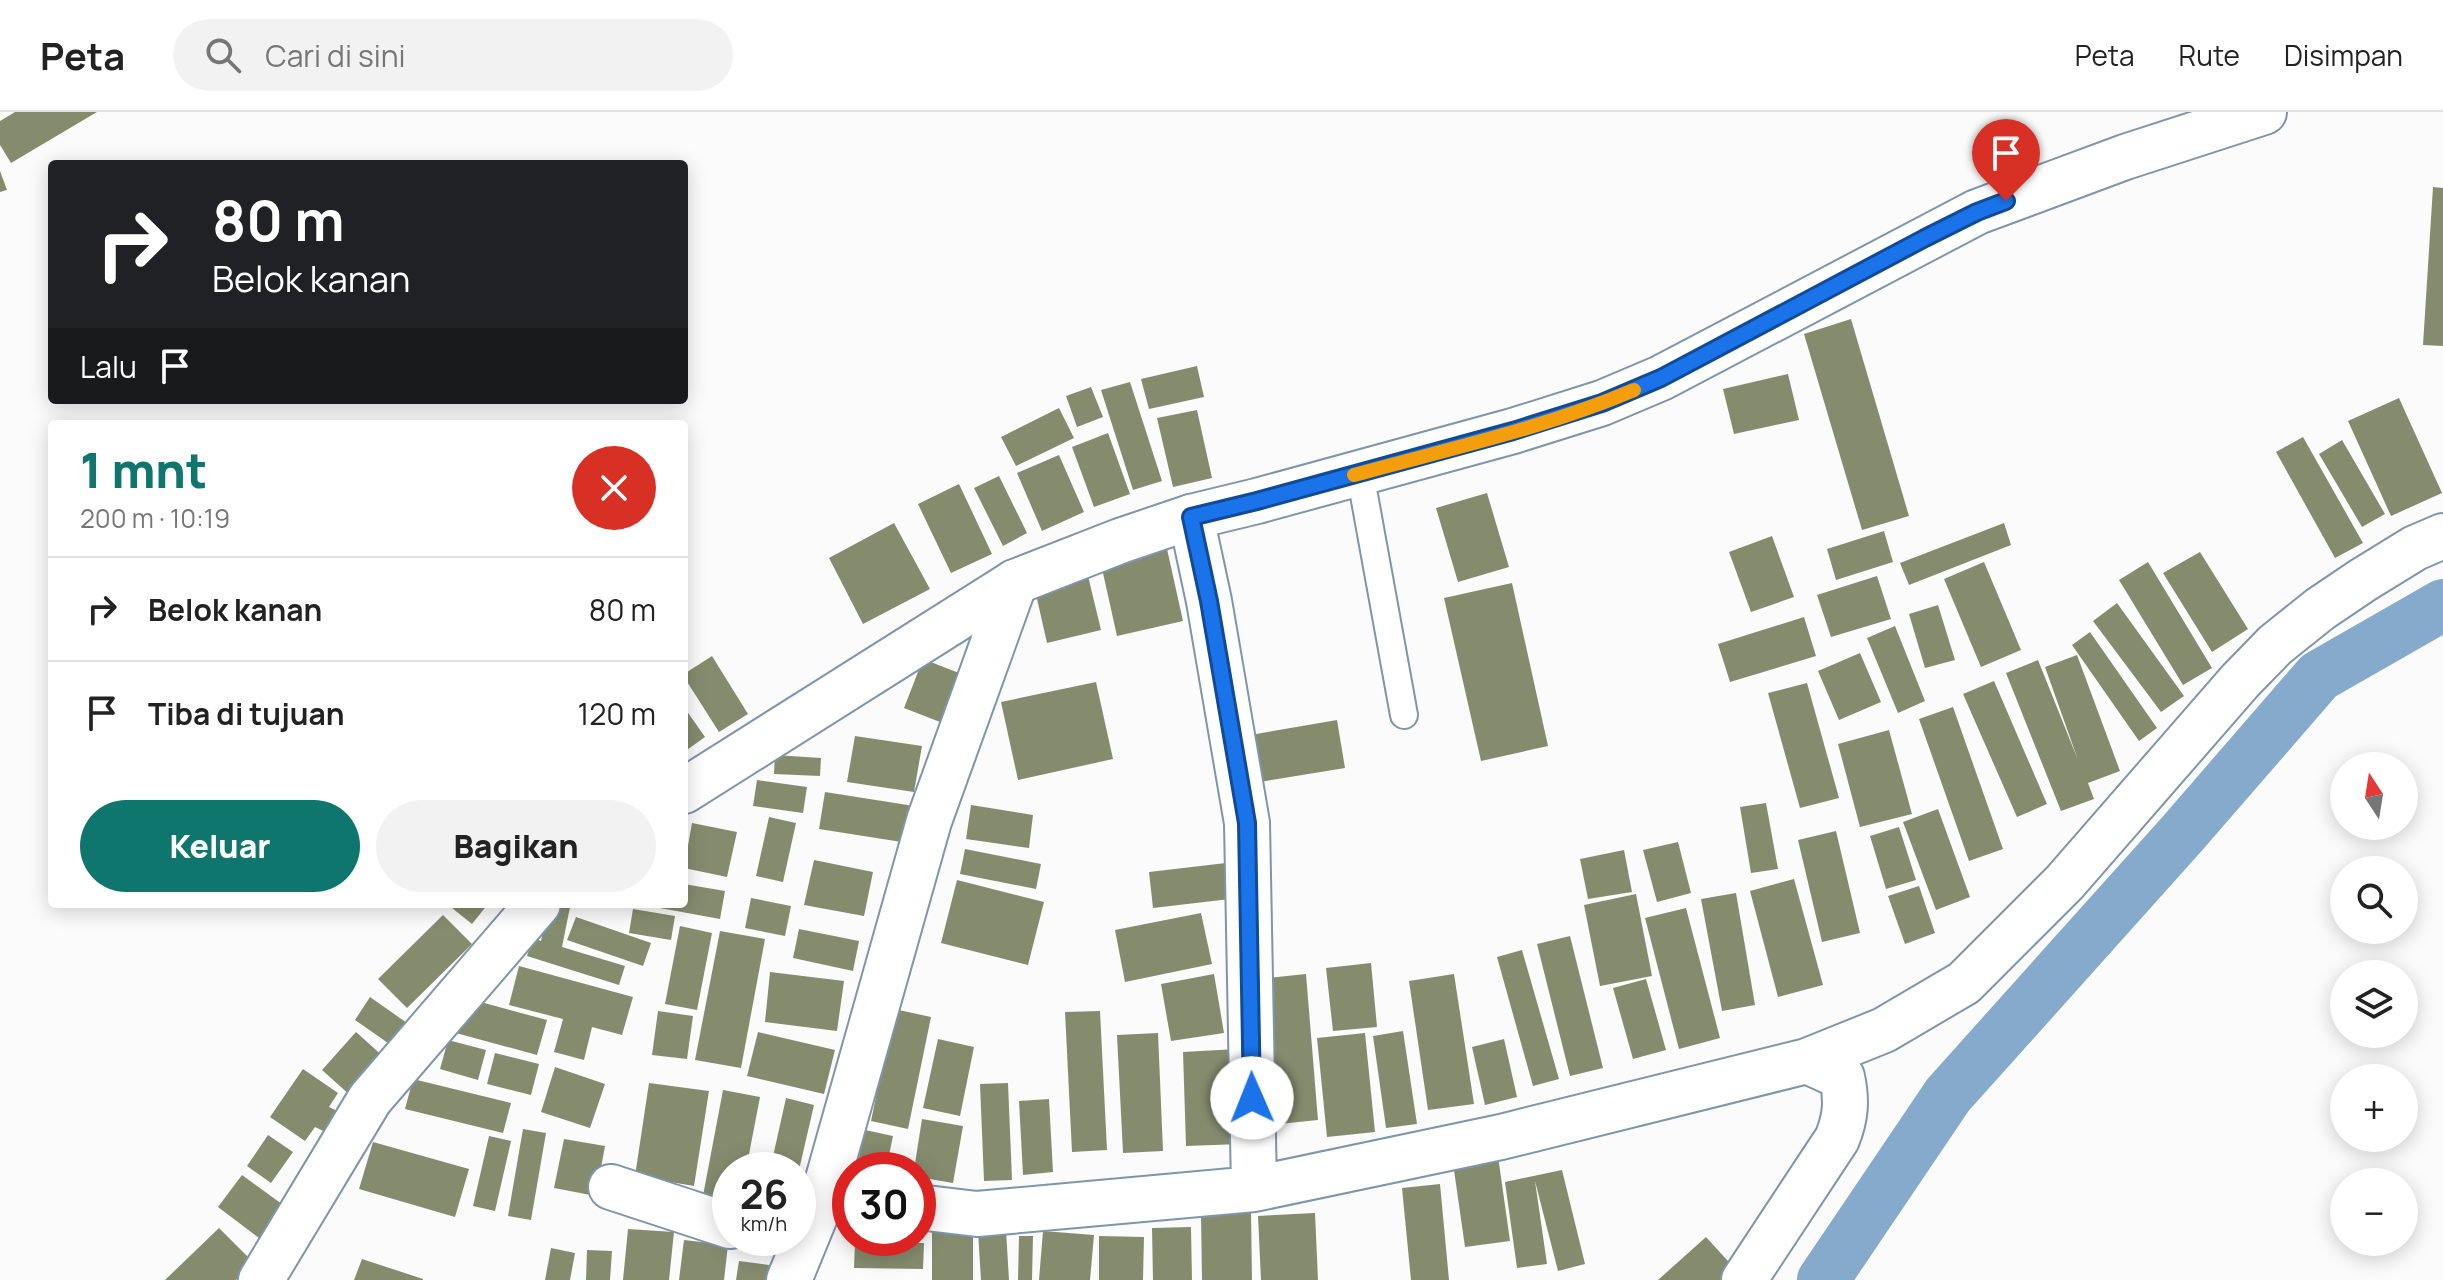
<!DOCTYPE html>
<html lang="id">
<head>
<meta charset="utf-8">
<style>
  :root { --surface:#fff; --page:#f2f2f2; --text:#222; --muted:#767676; --line:#e0e0e0; --accent:#0f766e }
  body { margin:0; font-family:Manrope,sans-serif; background:var(--page); color:var(--text); height:100vh; display:flex; flex-direction:column; font-size:30px; white-space:nowrap }
  * { box-sizing:border-box; margin:0 }
  p { font-size:26px; color:var(--muted) }
  .icon { flex:none; width:44px; height:44px; fill:none; stroke:currentColor; stroke-width:2; stroke-linecap:round; stroke-linejoin:round }
  .map { position:relative; flex:1; overflow:hidden }
  .panel { position:absolute; left:48px; top:308px; width:640px; height:488px; display:flex; flex-direction:column; background:var(--surface); border-radius:8px; box-shadow:0 4px 20px #0003 }
  .panel>* { flex:none }
  .hud { position:absolute; left:48px; top:48px; width:640px; height:244px; border-radius:8px; box-shadow:0 4px 20px #0003; background:#202124; color:#fff; overflow:hidden }
  .needle { width:52px; rotate:348deg }
  .fabs { position:absolute; left:2330px; top:640px; display:grid; gap:16px }
  .fabs a { display:grid; place-items:center; width:88px; height:88px; border-radius:50%; background:var(--surface); box-shadow:0 4px 20px #0003; font-size:40px }
  .speed { position:absolute; left:712px; top:1040px; display:flex; gap:16px; font-size:40px; font-weight:700; text-align:center }
  .speed>* { display:grid; place-content:center; width:104px; height:104px; border-radius:50%; background:var(--surface); box-shadow:0 4px 20px #0003; line-height:1 }
  .speed small { font-size:20px; font-weight:400 }
  .speed .limit { border:12px solid #d22; background:#fff; color:#111 }
  .pin { position:absolute; display:grid; place-items:center; width:68px; height:68px; color:#fff; margin:-82px -34px; border-radius:50% 50% 50% 0; rotate:-45deg; box-shadow:0 0 8px #0007 }
  .pin .icon { rotate:45deg }
  .me { position:absolute; width:88px; margin:-44px; rotate:359deg; stroke-linejoin:round; filter:drop-shadow(0 0 6px #0008) }
  .turn { display:flex; align-items:center; gap:28px; height:168px; padding:0 32px; font-size:36px }
  .turn .icon { width:104px; height:104px; stroke-width:2.5 }
  .turn b { display:block; font-size:56px; line-height:68px }
  .then { display:flex; align-items:center; height:76px; padding:0 32px; background:#0003; gap:16px; font-size:30px }
  .round { display:grid; place-items:center; flex:none; width:84px; height:84px; border-radius:42px; background:var(--page) }
  .head { display:flex; align-items:center; justify-content:space-between; height:136px; padding:0 32px }
  h1 { font-size:48px; font-weight:800; line-height:60px; color:var(--accent) }
  .primary-button { display:flex; gap:16px; margin-top:auto; padding:16px 32px }
  .primary-button a { flex:1; height:92px; border-radius:48px; background:var(--accent); color:#fff; font-size:32px; font-weight:800; line-height:92px; text-align:center }
  .primary-button a+a { background:var(--page); color:var(--text) }
  ul { padding:0; list-style:none }
  li { display:flex; align-items:center; gap:24px; height:104px; padding:0 32px; border-top:2px solid var(--line) }
  li div { flex:1 }
  li b { display:block; font-size:30px }
  li em { font-style:normal }
  header { display:flex; align-items:center; gap:48px; box-sizing:border-box; height:112px; padding:0 40px; background:var(--surface); border-bottom:2px solid var(--line) }
  header strong { font-size:38px }
  nav { display:flex; gap:44px; margin-inline-start:auto; font-size:28px }
  .search { width:560px; height:72px; background:var(--page); display:flex; align-items:center; gap:20px; box-sizing:border-box; padding:0 28px; border-radius:44px; color:var(--muted); font-size:30px }
  .map>svg:first-child { display:block }
  .lines { fill:none; stroke-linecap:round; stroke-linejoin:round }
  .canal { stroke:#85aacb; stroke-width:52 }
  .building { fill:#858c6e }
  .lane-casing { stroke:#7d96ac; stroke-width:30 }
  .street-casing { stroke:#7d96ac; stroke-width:48 }
  .secondary-casing { stroke:#7d96ac; stroke-width:48 }
  .lane { stroke:#fff; stroke-width:26 }
  .street { stroke:#fff; stroke-width:44 }
  .secondary { stroke:#fff; stroke-width:44 }
  .route-casing { stroke:#114b97; stroke-width:20 }
  .route { stroke:#1a73e8; stroke-width:14 }
  .slow { stroke:#f59e0b; stroke-width:14 }
</style>
</head>
<body>
<header>
<strong>Peta</strong>
<div class="search"><svg class="icon" aria-label="search" viewBox="0 0 24 24"><circle cx="10" cy="10" r="6"/><path d="M15 15l6 6"/></svg>Cari di sini</div>
<nav><a>Peta</a><a>Rute</a><a>Disimpan</a></nav>
</header>
<div class="map">
<svg width="2443" height="1168" viewBox="0 0 2443 1168">
  <rect width="100%" height="100%" fill="#fbfbfb"/>
  <g class="lines">
    <path class="canal" d="M1823 1168 1948 983 2182 722 2319 564 2443 493"/>
  </g>
  <path class="building" d="M15 0H97L11 51 0 33V9Z
    M0 59 7 78 0 80Z
    M2433 75 2443 76V234L2423 233Z
    M1851 207 1909 404 1862 418 1804 222Z
    M1197 254 1204 285 1149 297 1141 267Z
    M1788 262 1799 308 1734 322 1723 277Z
    M1130 270 1162 369 1133 378 1101 278Z
    M1091 275 1103 305 1077 315 1066 284Z
    M2399 286 2442 381 2391 404 2348 309Z
    M1059 296 1074 326 1016 354 1001 325Z
    M1197 298 1212 366 1173 375 1157 306Z
    M1108 321 1130 382 1094 395 1072 335Z
    M2303 325 2363 431 2335 446 2276 340Z
    M2342 328 2385 402 2362 415 2319 342Z
    M1059 343 1084 400 1042 419 1017 361Z
    M999 364 1027 421 1003 434 974 376Z
    M959 372 992 442 951 461 918 392Z
    M1487 381 1509 455 1458 470 1436 396Z
    M894 411 930 477 863 512 829 446Z
    M2004 411 2011 433 1909 473 1900 451Z
    M1884 419 1893 450 1836 468 1827 437Z
    M1772 424 1794 485 1751 500 1729 440Z
    M1165 428 1183 509 1117 524 1099 443Z
    M2200 440 2248 517 2212 540 2163 461Z
    M1984 450 2021 538 1981 555 1944 467Z
    M2148 450 2212 556 2183 573 2119 468Z
    M1088 464 1101 518 1047 531 1035 478Z
    M1877 464 1891 507 1831 525 1817 483Z
    M1512 471 1548 634 1481 649 1444 486Z
    M2117 491 2184 584 2161 600 2093 509Z
    M1938 493 1955 548 1925 556 1909 502Z
    M1804 505 1816 544 1730 570 1718 532Z
    M1895 514 1925 589 1898 601 1867 526Z
    M2090 520 2157 616 2139 629 2072 533Z
    M1860 541 1881 590 1839 608 1818 559Z
    M2077 543 2120 659 2088 671 2094 687 2061 699 2006 561 2038 548 2078 648 2045 555Z
    M712 544 748 602 719 620 684 565V562Z
    M923 547 959 561 940 610 904 596Z
    M1994 569 2047 692 2017 705 1963 582Z
    M1096 570 1113 647 1018 668 1001 590Z
    M1807 571 1839 686 1800 696 1768 581Z
    M684 595 705 625 684 640Z
    M1953 595 2003 737 1969 749 1919 607Z
    M1337 608 1345 656 1247 672 1239 625Z
    M1889 618 1912 702 1860 715 1838 632Z
    M855 624 922 634 914 680 847 670Z
    M775 643 821 646 820 664 774 662Z
    M757 668 807 675 803 701 753 694Z
    M825 680 914 694 908 731 819 717Z
    M1766 691 1778 757 1751 761 1740 695Z
    M971 693 1033 703 1029 736 966 727Z
    M1938 697 1970 785 1936 798 1903 710Z
    M769 705 796 711 783 770 756 764Z
    M692 711 737 720 727 765 684 756Z
    M1899 715 1916 768 1886 777 1870 724Z
    M1836 719 1860 821 1822 830 1798 728Z
    M1678 730 1691 781 1657 790 1643 738Z
    M965 737 1041 752 1036 777 960 762Z
    M1624 738 1632 780 1588 787 1580 747Z
    M814 748 873 760 864 804 804 793Z
    M1226 751 1230 787 1153 796 1149 760Z
    M1794 767 1823 873 1778 885 1750 779Z
    M957 768 1044 790 1028 853 941 831Z
    M684 772 725 779 720 807 649 794 684 792Z
    M1919 774 1935 821 1905 832 1888 784Z
    M1736 781 1755 893 1722 899 1701 787Z
    M1636 782 1652 864 1600 874 1584 793Z
    M751 786 791 794 785 824 745 816Z
    M447 792H488L472 812Z
    M548 792 570 795 562 835 625 854 619 873 527 844 533 826 541 829Z
    M1686 796 1720 926 1679 937 1645 806Z
    M633 797 675 804 671 828 629 821Z
    M1201 801 1212 852 1125 870 1115 818Z
    M443 803 472 832 407 896 378 867Z
    M576 805 651 831 643 854 567 828Z
    M680 814 712 821 697 898 665 892Z
    M799 817 859 829 853 859 793 846Z
    M720 819 765 827 741 956 695 948Z
    M1570 824 1603 956 1570 964 1537 832Z
    M1522 838 1559 967 1533 974 1497 845Z
    M1371 851 1377 915 1333 919 1326 856Z
    M519 854 633 885 622 923 592 915 584 948 554 940 563 907 509 893Z
    M770 860 844 869 837 919 765 910Z
    M1214 862 1224 921 1171 929 1161 872Z
    M1306 862 1318 1008 1279 1012 1267 866Z
    M1454 862 1474 992 1428 998 1409 869Z
    M1646 867 1666 938 1633 947 1613 876Z
    M370 885 407 911 391 933 355 908Z
    M466 886 547 908 537 943 456 921Z
    M894 897 931 905 908 1017 871 1009Z
    M658 899 693 904 687 947 652 943Z
    M1100 899 1107 1038 1072 1040 1065 900Z
    M1403 919 1417 1012 1386 1016 1373 924Z
    M356 920 385 946 351 984 322 958Z
    M758 920 835 938 824 982 747 964Z
    M1158 921 1163 1039 1123 1041 1117 923Z
    M1365 921 1375 1020 1327 1025 1317 926Z
    M938 927 974 935 960 1004 923 996Z
    M1504 927 1517 985 1485 993 1472 935Z
    M448 928 486 938 478 968 440 957Z
    M1237 937 1241 1032 1186 1034 1183 940Z
    M495 941 539 952 531 983 487 972Z
    M555 955 605 972 590 1016 541 1000Z
    M303 957 338 981 329 995 350 1005 340 1027 315 1015 305 1029 270 1005Z
    M413 967 511 991 503 1021 405 997Z
    M649 971 709 979 694 1074 635 1064Z
    M1008 971 1012 1068 984 1069 980 972Z
    M723 978 760 985 746 1058H730V1094L702 1089Z
    M786 986 814 993 799 1058H770Z
    M1049 987 1053 1060 1023 1063 1019 989Z
    M922 1007 963 1014 953 1071 918 1065V1058H914Z
    M523 1017 546 1021 531 1108 508 1104Z
    M865 1018 893 1024 887 1053 859 1046Z
    M268 1023 293 1040 271 1071 247 1054Z
    M489 1024 511 1029 495 1099 473 1094Z
    M564 1027 605 1034 596 1084 554 1076Z
    M373 1030 469 1057 455 1105 359 1077Z
    M1498 1044 1510 1129 1465 1135 1453 1051Z
    M1562 1058 1585 1152 1558 1159 1535 1069 1547 1152 1517 1156 1505 1070Z
    M242 1063 297 1103 272 1136 218 1095Z
    M1440 1072 1449 1168H1411L1402 1076Z
    M1251 1100 1252 1168H1202L1201 1101Z
    M1315 1101 1318 1168H1261L1258 1104Z
    M932 1111H973V1168H932Z
    M1191 1115 1192 1168H1153L1152 1116Z
    M219 1116 254 1151 236 1168H165Z
    M628 1117 674 1120 669 1168H623Z
    M1006 1118 1009 1168H981L978 1120Z
    M1043 1119 1094 1123 1090 1168H1039Z
    M1019 1124H1033L1032 1168H1018Z
    M1099 1124 1144 1125 1143 1168H1099Z
    M1706 1125 1738 1160 1728 1168H1658Z
    M684 1128 728 1133 724 1168H679Z
    M855 1129 924 1131 923 1157 854 1156Z
    M551 1136 575 1141 570 1168H545Z
    M587 1138 612 1139 610 1168H586Z
    M362 1147 423 1167V1168H354Z
    M739 1149 769 1153 767 1168H736Z"/>
  <g class="lines">
    <defs>
      <path id="lane" d="M1360 361 1404 603"/>
      <path id="street" d="M1191 405 1209 489 1247 711 1254 1077
        M611 1075 730 1114
        M918 1095 977 1102 1254 1077 1501 1025 1807 949 1884 918 1964 871 2065 770 2240 569 2275 533 2320 497 2363 468 2415 436 2443 424
        M789 1168 823 1085 929 709 1015 470
        M1744 1168 1837 1027C1846 1005 1847 988 1842 965L1807 949"/>
      <path id="secondary" d="M684 679 1015 470 1120 429 1191 405 1257 389 1513 319 1602 291 1661 266 1977 100 2125 45 2264 0
        M261 1168 370 987 538 792"/>
    </defs>
    <use href="#lane" class="lane-casing"/>
    <use href="#street" class="street-casing"/>
    <use href="#secondary" class="secondary-casing"/>
    <use href="#lane" class="lane"/>
    <use href="#street" class="street"/>
    <use href="#secondary" class="secondary"/>
  </g>
  <g class="lines">
    <defs>
      <path id="route" d="M1252 986 1247 711 1209 489 1191 405 1257 389 1513 319 1602 291 1661 266 1925 126 1977 100 2006 89"/>
    </defs>
    <use href="#route" class="route-casing"/>
    <use href="#route" class="route"/>
    <path class="slow" d="M1354 363C1448 337 1545 316 1634 278"/>
  </g>
</svg>
<div class="fabs">
<a><svg class="needle" viewBox="-14 -14 28 28"><path d="M0-13l5 13h-10z" fill="#e53935"/><path d="M0 13l5-13h-10z" fill="#767676"/></svg></a>
<a><svg class="icon" aria-label="search" viewBox="0 0 24 24"><circle cx="10" cy="10" r="6"/><path d="M15 15l6 6"/></svg></a>
<a><svg class="icon" aria-label="layers" viewBox="0 0 24 24"><path d="M12 4l9 5-9 5-9-5zM3 14l9 5 9-5"/></svg></a>
<a>+</a>
<a>−</a>
</div>
<div class="speed"><div>26<small>km/h</small></div><div class="limit">30</div></div>
<div class="pin" style="left:2006px;top:89px;background:#d93025"><svg class="icon" aria-label="arrive" viewBox="0 0 24 24"><path d="M6 21V4h12l-3 4 3 4H6"/></svg></div>
<svg class="me" style="left:1252px;top:986px" viewBox="-20 -20 40 40"><circle r="19" fill="#fff"/><path d="M0-13L10 11 0 6-10 11z" fill="#1a73e8"/></svg>
<div class="hud">
<div class="turn"><svg class="icon" aria-label="right" viewBox="0 0 24 24"><path d="M7 20v-9h11M14 6l5 5-5 5"/></svg><div><b>80 m</b>Belok kanan</div></div>
<div class="then">Lalu<svg class="icon" aria-label="arrive" viewBox="0 0 24 24"><path d="M6 21V4h12l-3 4 3 4H6"/></svg></div>
</div>
<section class="panel">
<div class="head"><div><h1>1 mnt</h1><p>200 m · 10:19</p></div><a class="round" style="background:#d93025;color:#fff"><svg class="icon" aria-label="close" viewBox="0 0 24 24"><path d="M6 6l12 12M18 6L6 18"/></svg></a></div>
<ul>
<li><svg class="icon" aria-label="right" viewBox="0 0 24 24"><path d="M7 20v-9h11M14 6l5 5-5 5"/></svg><div><b>Belok kanan</b></div><em>80 m</em></li>
<li><svg class="icon" aria-label="arrive" viewBox="0 0 24 24"><path d="M6 21V4h12l-3 4 3 4H6"/></svg><div><b>Tiba di tujuan</b></div><em>120 m</em></li>
</ul>
<div class="primary-button"><a>Keluar</a><a>Bagikan</a></div>
</section>
</div>
</body>
</html>
